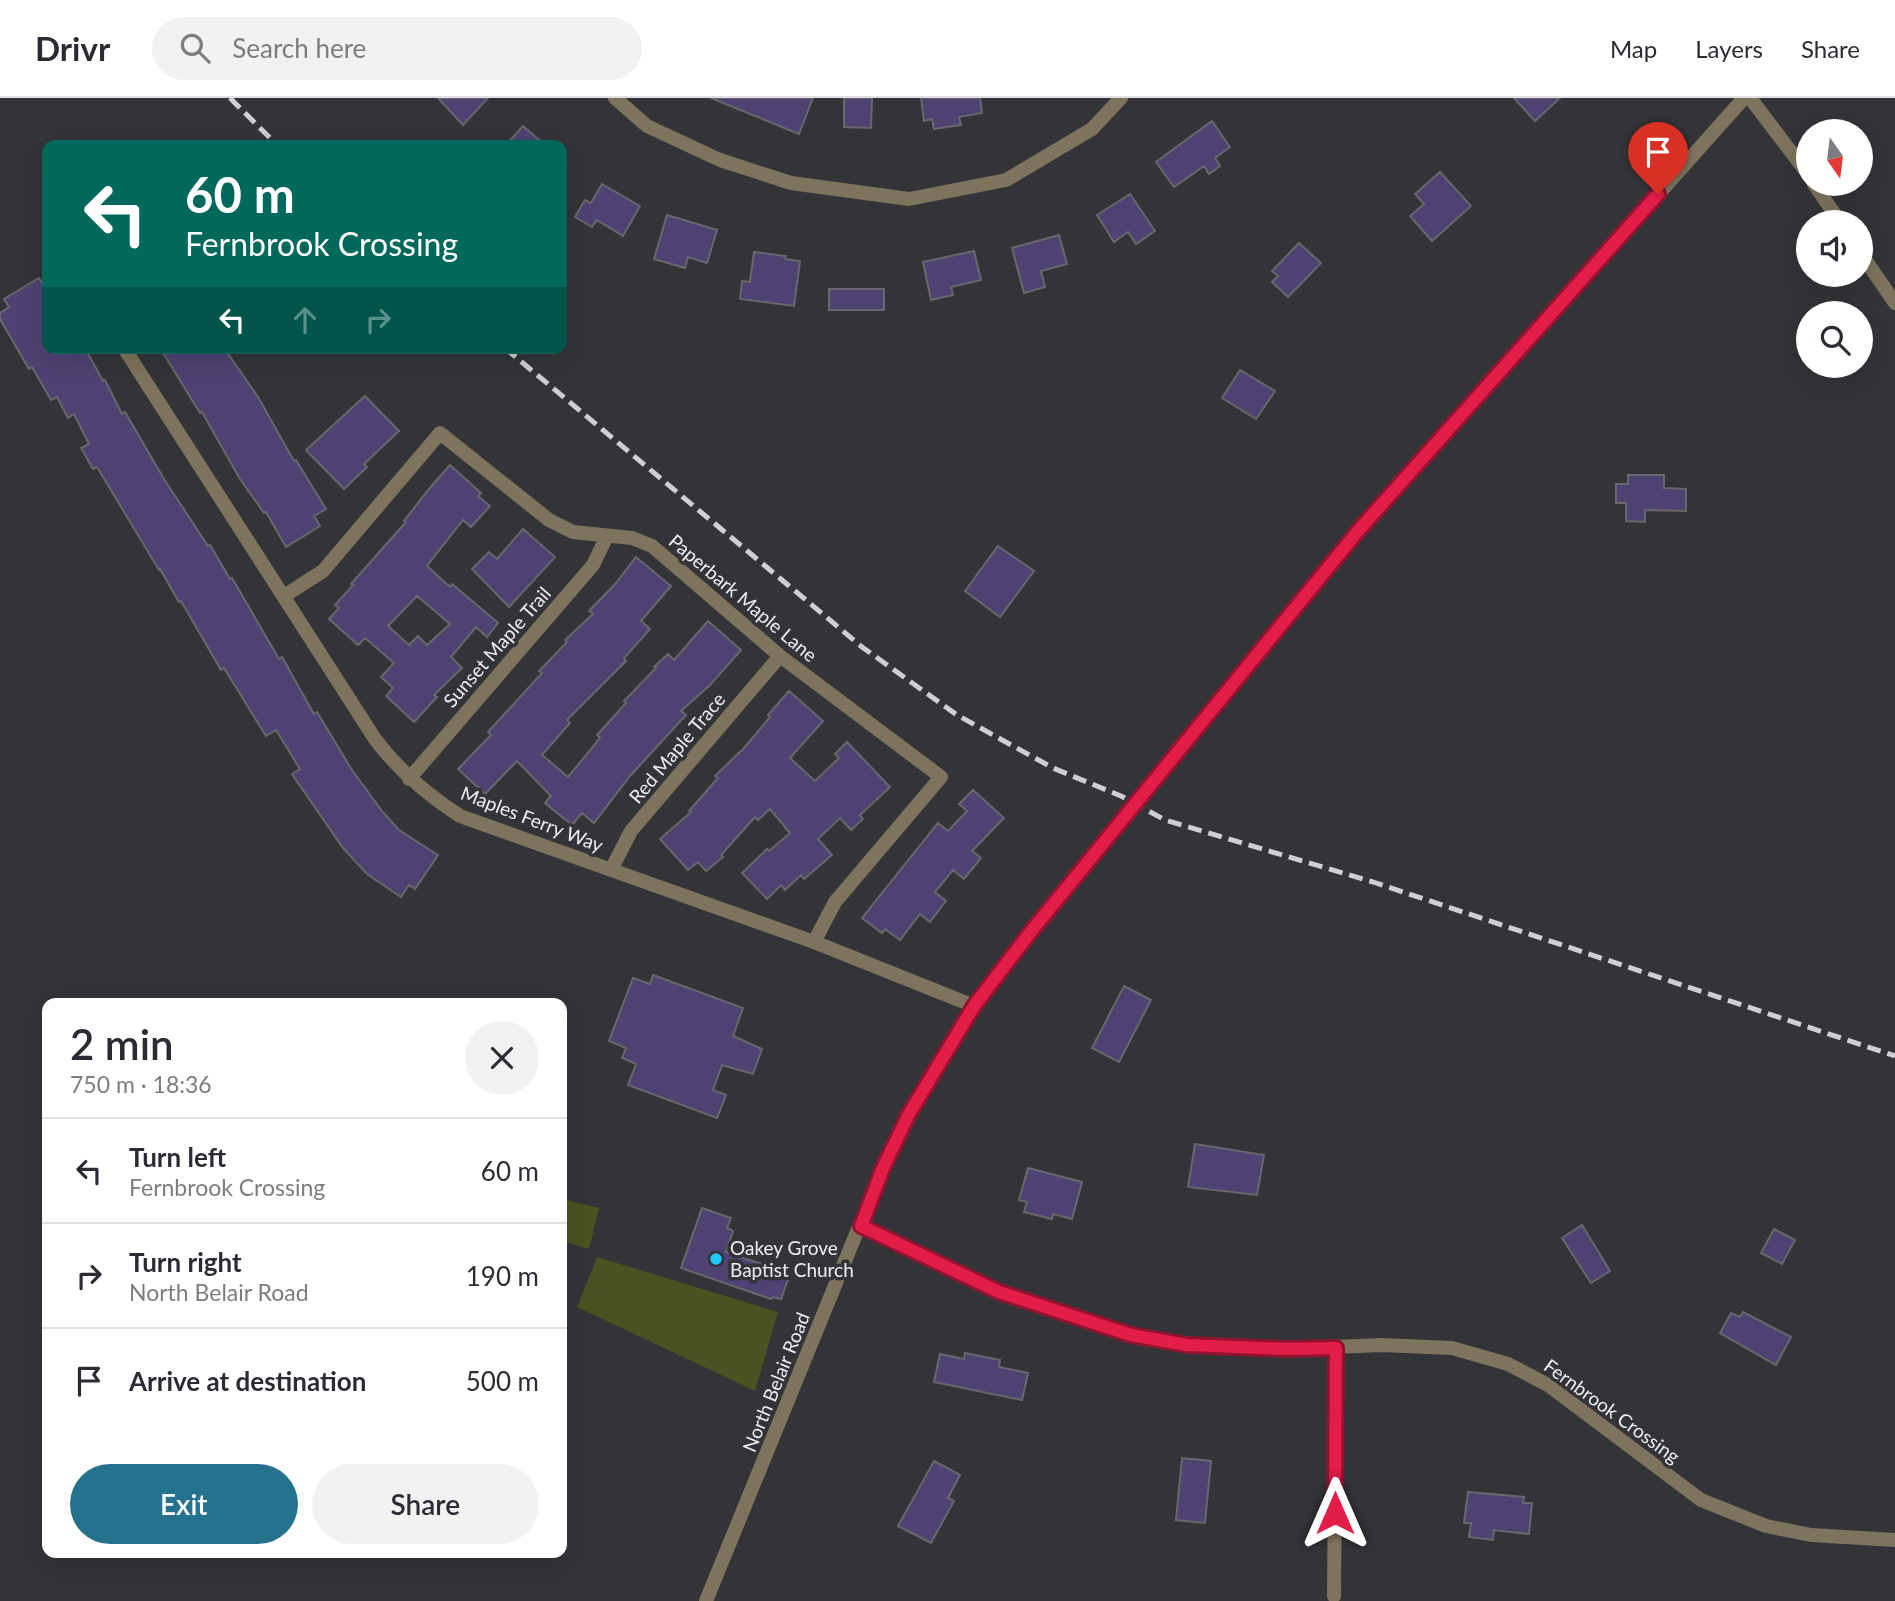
<!DOCTYPE html>
<html lang="en">
<head>
<meta charset="utf-8">
<style>
  :root { --surface:#fff; --page:#f2f2f3; --text:#2b2b33; --muted:#7c7c81; --line:#e1e1e2; --accent:#25728e }
  body { margin:0; font-family:Lato,sans-serif; background:var(--page); color:var(--text); height:100vh; display:flex; flex-direction:column; font-size:26px; white-space:nowrap }
  * { box-sizing:border-box; margin:0 }
  p { font-size:23px; color:var(--muted) }
  .icon { flex:none; width:38px; height:38px; fill:none; stroke:currentColor; stroke-width:2; stroke-linecap:round; stroke-linejoin:round }
  .map { position:relative; flex:1; overflow:hidden }
  .side { position:absolute; left:42px; top:900px; width:525px; height:560px; display:flex; flex-direction:column; background:var(--surface); border-radius:14px; box-shadow:0 7px 28px #0002 }
  .side>* { flex:none }
  .guide { position:absolute; left:42px; top:42px; width:525px; height:214px; border-radius:14px; box-shadow:0 7px 28px #0002; background:#00695c; color:#fff; overflow:hidden }
  .needle { width:46px; rotate:166deg }
  .tools { position:absolute; left:1796px; top:21px; display:grid; gap:14px }
  .tools a { display:grid; place-items:center; width:77px; height:77px; border-radius:50%; background:var(--surface); box-shadow:0 7px 28px #0002; font-size:35px }
  .pin { position:absolute; display:grid; place-items:center; width:60px; height:60px; color:#fff; margin:-72px -30px; border-radius:50% 50% 50% 0; rotate:-45deg; box-shadow:0 0 7px #0007 }
  .pin .icon { rotate:45deg }
  .me { position:absolute; width:77px; margin:-38px; rotate:0deg; stroke-linejoin:round; filter:drop-shadow(0 0 5px #0008) }
  .turn { display:flex; align-items:center; gap:24px; height:147px; padding:0 28px; font-size:32px }
  .turn .icon { width:91px; height:91px; stroke-width:2.5 }
  .turn b { display:block; font-size:49px; line-height:60px }
  .lanes { display:flex; align-items:center; height:66px; padding:0 28px; background:#0003; justify-content:center; gap:35px; direction:ltr }
  .lanes .off { opacity:.35 }
  .round { display:grid; place-items:center; flex:none; width:74px; height:74px; border-radius:37px; background:var(--page) }
  .head { display:flex; align-items:center; justify-content:space-between; height:119px; padding:0 28px }
  h1 { font-size:42px; font-weight:600; line-height:52px }
  .button { display:flex; gap:14px; margin-top:auto; padding:14px 28px }
  .button a { flex:1; height:80px; border-radius:42px; background:var(--accent); color:#fff; font-size:28px; font-weight:600; line-height:80px; text-align:center }
  .button a+a { background:var(--page); color:var(--text) }
  ul { padding:0; list-style:none }
  li { display:flex; align-items:center; gap:21px; height:105px; padding:0 28px; border-top:2px solid var(--line) }
  li div { flex:1 }
  li b { display:block; font-size:26px }
  li em { font-style:normal }
  header { display:flex; align-items:center; gap:42px; box-sizing:border-box; height:98px; padding:0 35px; background:var(--surface); border-bottom:2px solid var(--line) }
  header strong { font-size:33px }
  nav { display:flex; gap:38px; margin-inline-start:auto; font-size:24px }
  .search { width:490px; height:63px; background:var(--page); display:flex; align-items:center; gap:18px; box-sizing:border-box; padding:0 24px; border-radius:38px; color:var(--muted); font-size:26px }
  .map>svg:first-child { display:block }
  .green { fill:#4b5221 }
  .building { fill:#4e4272; stroke:#68676b; stroke-width:2; fill-rule:evenodd }
  .lines { fill:none; stroke-linecap:round; stroke-linejoin:round }
  .minor { stroke:#7e735d; stroke-width:14 }
  .tertiary { stroke:#7e735d; stroke-width:14 }
  .rail { stroke:#cecfd2; stroke-width:5; stroke-dasharray:14 7; stroke-linecap:butt }
  .tertiary-bridge { stroke:#7e735d; stroke-width:14 }
  .route-casing { stroke:#92132f; stroke-width:18 }
  .route { stroke:#e11d48; stroke-width:12 }
  .poi-dot { fill:#1ec9fd; stroke:#323437; stroke-width:2.5 }
  .labels { text-anchor:middle; stroke-width:7; stroke-linejoin:round; paint-order:stroke }
  .street-label { font-size:19px; fill:#edeef1; stroke:#323437 }
  .poi-label { font-size:19px; fill:#edeef1; stroke:#323437; text-anchor:start }
</style>
</head>
<body>
<header>
<strong>Drivr</strong>
<div class="search"><svg class="icon" aria-label="search" viewBox="0 0 24 24"><circle cx="10" cy="10" r="6"/><path d="M15 15l6 6"/></svg>Search here</div>
<nav><a>Map</a><a>Layers</a><a>Share</a></nav>
</header>
<div class="map">
<svg width="1895" height="1503" viewBox="0 0 1895 1503">
  <rect width="100%" height="100%" fill="#323437"/>
  <path class="green" d="M562 1101 599 1110 589 1151 562 1143Z
    M597 1159 778 1214 755 1293 577 1209Z"/>
  <path class="building" d="M438 0H488L463 27Z
    M711 0H813L799 36Z
    M844 0H872L871 30 844 29Z
    M921 0H980L982 15 959 19 961 27 934 31 932 21 924 23Z
    M1514 0H1560L1535 23Z
    M1212 23 1230 49 1215 60 1220 68 1209 76 1204 68 1174 89 1156 64Z
    M523 28 545 47H506Z
    M1440 74 1471 108 1432 143 1410 118 1424 106 1415 96Z
    M602 86 640 108 623 138 597 122 592 129 575 119 585 102 591 105Z
    M1130 96 1155 133 1136 146 1128 134 1114 144 1097 117Z
    M667 117 717 132 707 165 688 159 685 170 654 161Z
    M1059 137 1067 166 1041 173 1045 189 1024 195 1012 150Z
    M1299 145 1321 165 1288 199 1272 184 1278 178 1272 173Z
    M974 153 981 182 951 189 953 197 931 202 923 164Z
    M754 154 786 158 785 161 800 163 794 208 740 201 742 183 750 184Z
    M39 180 47 193V250H85L103 283 105 282 122 316 125 314 164 381 208 448 210 447 230 481 232 480 279 561 282 559 314 616 317 614 352 672 382 713 399 732 438 757 415 791 409 787 401 799 367 776 343 750 292 676 300 671 276 632 266 638 224 570 221 572 181 503 179 504 160 471 159 472 97 369 93 371 81 350 89 346 74 316 68 320 57 299 51 302 32 269 29 271 0 221V215L9 209 4 201Z
    M829 191H884V212H829Z
    M160 250H224L258 299 294 363 296 362 326 411 314 418 320 428 286 449 266 414 264 415 240 381 202 314 200 315Z
    M1240 272 1275 293 1256 321 1222 300Z
    M365 298 399 333 364 366 367 369 344 391 306 352Z
    M450 367 481 395 478 398 490 408 471 429 463 422 427 468 450 489 452 486 498 525 487 539 476 529 451 559 462 570 434 597 437 599 414 624 386 598 393 590 381 579 394 565 365 540 358 547 329 521 339 510 335 507 353 487 351 486 406 424 404 423 429 391ZM417 498 450 526 427 547 418 538 409 547 388 528Z
    M1628 377H1664V390L1686 391V413L1645 412V424L1626 423V405H1616V386H1628Z
    M523 431 555 459 509 509 472 471 489 454 497 461Z
    M998 448 1034 473 1000 519 965 493Z
    M636 459 671 488 641 523 650 531 624 560 626 563 567 622 570 625 542 657 568 679 600 640 597 637 626 605 624 603 656 570 654 569 668 556 674 562 708 523 741 552 710 587 681 613 686 617 630 678 594 725 582 715 572 727 545 705 551 698 517 663 485 696 458 671 491 637 488 634 542 575 539 573 567 544 565 542 593 516 589 513 616 485Z
    M789 593 823 623 790 660 815 683 839 660 835 656 847 644 890 689 860 717 863 721 851 732 840 720 818 741 832 757 804 781 801 777 785 792 781 787 767 801 742 775 767 751 769 753 790 735 770 711 758 722 755 719 721 757 723 759 706 773 698 764 688 772 660 741 691 714 689 713 718 680 715 678 745 649 770 619 768 617Z
    M973 692 1004 720 972 753 981 760 964 781 953 772 935 794 946 803 930 824 920 816 900 842 885 831 882 835 862 820 938 725 948 733 967 713 959 706Z
    M653 877 743 910 733 938 762 951 753 976 722 967 713 992 726 997 717 1020 628 987 636 966 622 960 626 950 609 943 633 880 650 886Z
    M1124 888 1151 902 1119 964 1092 950Z
    M1195 1046 1264 1057 1257 1097 1188 1089Z
    M1028 1070 1082 1084 1072 1121 1053 1116 1052 1121 1024 1114 1027 1104 1019 1102Z
    M702 1110 731 1120 727 1130 733 1133 726 1154 782 1173 781 1176 789 1179 781 1201 773 1199 771 1201 681 1170Z
    M1582 1127 1610 1173 1591 1185 1562 1140Z
    M1774 1131 1795 1142 1782 1166 1761 1155Z
    M1743 1214 1791 1239 1776 1267 1720 1235 1731 1215 1740 1219Z
    M965 1255 1000 1262 999 1269 1028 1275 1022 1302 934 1284 940 1256 964 1261Z
    M1182 1360 1211 1363 1205 1425 1176 1422Z
    M934 1363 960 1377 948 1400 954 1403 931 1445 898 1428Z
    M1468 1394 1524 1399 1523 1405H1532L1529 1436 1494 1432 1493 1442 1469 1439 1471 1425H1464Z"/>
  <g class="lines">
    <path class="minor" d="M615 0 647 28 720 62 791 85 909 101 1006 82 1092 31 1121 0
      M1750 0 1808 76
      M1814 86 1840 124
      M1860 154 1895 205
      M124 250 375 641C399 673 426 696 460 718L814 844 974 908
      M284 498 323 473 440 335 549 422 573 434 632 440 652 448 780 558 941 679 835 804 814 844
      M409 681 593 467 607 438
      M611 772 631 733 780 558
      M861 1128 999 1194 1131 1237 1187 1247 1286 1251 1382 1247 1452 1250 1508 1266 1548 1287 1701 1402 1766 1428 1811 1437 1895 1442
      M1334 1498 1336 1250"/>
    <path class="tertiary" d="M1170 661 1358 433 1744 0
      M706 1503 883 1070 910 1016 974 908 1093 755"/>
    <path class="rail" d="M230 0 277 47
      M505 250 862 549 957 617 1053 670 1121 698 1165 722 1373 784 1895 958"/>
    <path class="tertiary-bridge" d="M1093 755 1170 661"/>
  </g>
  <g class="lines">
    <defs>
      <path id="route" d="M1335 1415 1336 1250 1286 1251 1187 1247 1131 1237 999 1194 861 1128 883 1070 909 1016 974 908 1029 836 1358 433 1658 96"/>
    </defs>
    <use href="#route" class="route-casing"/>
    <use href="#route" class="route"/>
  </g>
  <circle class="poi-dot" cx="716" cy="1161" r="7"/>
  <g class="labels">
    <g class="street-label">
      <text transform="translate(743 500) rotate(40)" y="7">Paperbark Maple Lane</text>
      <text transform="translate(497 549) rotate(-49)" y="7">Sunset Maple Trail</text>
      <text transform="translate(677 650) rotate(-50)" y="7">Red Maple Trace</text>
      <text transform="translate(532 721) rotate(21)" y="7">Maples Ferry Way</text>
      <text transform="translate(776 1284) rotate(-68)" y="7">North Belair Road</text>
      <text transform="translate(1612 1313) rotate(36)" y="7">Fernbrook Crossing</text>
    </g>
    <g class="poi-label">
      <text x="730" y="1157">Oakey Grove<tspan x="730" dy="22">Baptist Church</tspan></text>
    </g>
  </g>
</svg>
<div class="tools">
<a><svg class="needle" viewBox="-14 -14 28 28"><path d="M0-13l5 13h-10z" fill="#e53935"/><path d="M0 13l5-13h-10z" fill="#7c7c81"/></svg></a>
<a><svg class="icon" aria-label="sound" viewBox="0 0 24 24"><path d="M4 9h4l5-4v14l-5-4H4zM17 9q2 3 0 6"/></svg></a>
<a><svg class="icon" aria-label="search" viewBox="0 0 24 24"><circle cx="10" cy="10" r="6"/><path d="M15 15l6 6"/></svg></a>
</div>
<div class="pin" style="left:1658px;top:96px;background:#d93025"><svg class="icon" aria-label="arrive" viewBox="0 0 24 24"><path d="M6 21V4h12l-3 4 3 4H6"/></svg></div>
<svg class="me" style="left:1335px;top:1415px" viewBox="-20 -20 40 40"><path d="M0-17L14 15 0 8-14 15z" fill="#e11d48" stroke="#fff" stroke-width="4"/></svg>
<div class="guide">
<div class="turn"><svg class="icon" aria-label="left" viewBox="0 0 24 24"><path d="M17 20v-9H6M10 6l-5 5 5 5"/></svg><div><b>60 m</b>Fernbrook Crossing</div></div>
<div class="lanes"><svg class="icon" aria-label="left" viewBox="0 0 24 24"><path d="M17 20v-9H6M10 6l-5 5 5 5"/></svg><svg class="icon off" aria-label="ahead" viewBox="0 0 24 24"><path d="M12 20V5M6 11l6-6 6 6"/></svg><svg class="icon off" aria-label="right" viewBox="0 0 24 24"><path d="M7 20v-9h11M14 6l5 5-5 5"/></svg></div>
</div>
<section class="side">
<div class="head"><div><h1>2 min</h1><p>750 m · 18:36</p></div><a class="round"><svg class="icon" aria-label="close" viewBox="0 0 24 24"><path d="M6 6l12 12M18 6L6 18"/></svg></a></div>
<ul>
<li><svg class="icon" aria-label="left" viewBox="0 0 24 24"><path d="M17 20v-9H6M10 6l-5 5 5 5"/></svg><div><b>Turn left</b><p>Fernbrook Crossing</p></div><em>60 m</em></li>
<li><svg class="icon" aria-label="right" viewBox="0 0 24 24"><path d="M7 20v-9h11M14 6l5 5-5 5"/></svg><div><b>Turn right</b><p>North Belair Road</p></div><em>190 m</em></li>
<li><svg class="icon" aria-label="arrive" viewBox="0 0 24 24"><path d="M6 21V4h12l-3 4 3 4H6"/></svg><div><b>Arrive at destination</b></div><em>500 m</em></li>
</ul>
<div class="button"><a>Exit</a><a>Share</a></div>
</section>
</div>
</body>
</html>
